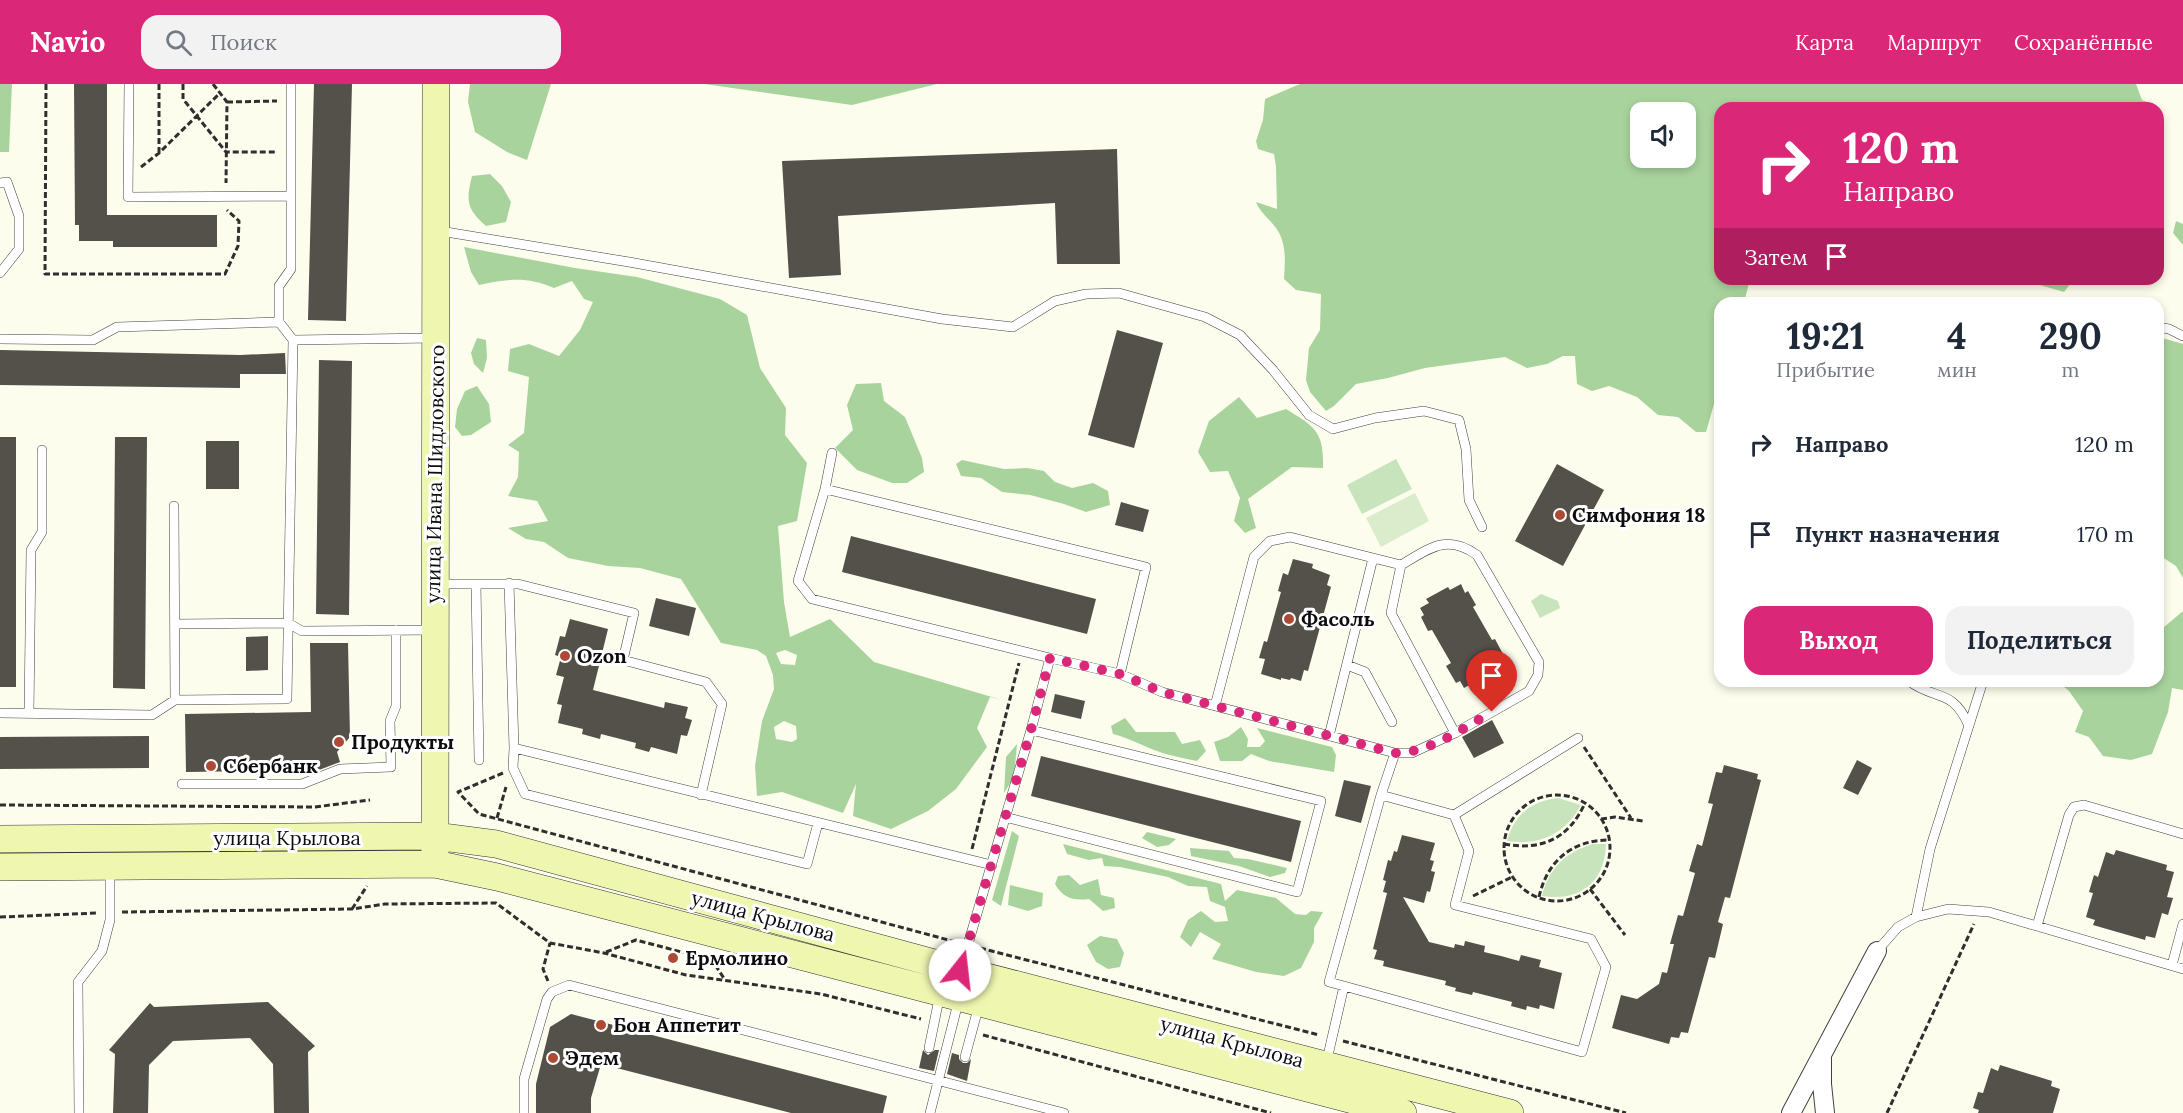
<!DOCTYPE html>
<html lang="ru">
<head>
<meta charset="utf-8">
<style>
  :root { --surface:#fff; --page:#f2f2f3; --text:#1f2937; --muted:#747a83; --accent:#db2777 }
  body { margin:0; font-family:Lora,serif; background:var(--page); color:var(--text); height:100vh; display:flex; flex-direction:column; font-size:22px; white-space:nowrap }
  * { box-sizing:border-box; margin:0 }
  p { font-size:20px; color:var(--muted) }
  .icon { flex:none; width:33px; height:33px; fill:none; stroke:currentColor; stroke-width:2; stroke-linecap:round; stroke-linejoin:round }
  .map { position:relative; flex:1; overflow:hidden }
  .details { position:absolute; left:1714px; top:213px; width:450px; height:390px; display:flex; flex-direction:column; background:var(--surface); border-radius:18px; box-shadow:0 3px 9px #0003 }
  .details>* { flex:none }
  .top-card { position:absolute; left:1714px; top:18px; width:450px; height:183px; border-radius:18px; box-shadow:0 3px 9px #0003; background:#db2777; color:#fff; overflow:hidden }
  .buttons { position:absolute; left:1630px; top:18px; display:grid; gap:12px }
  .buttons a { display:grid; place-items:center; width:66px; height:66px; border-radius:12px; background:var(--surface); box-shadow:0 3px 9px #0003; font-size:30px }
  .pin { position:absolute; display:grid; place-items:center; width:51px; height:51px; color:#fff; margin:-62px -26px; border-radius:50% 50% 50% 0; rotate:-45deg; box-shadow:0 0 6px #0007 }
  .pin .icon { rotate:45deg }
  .me { position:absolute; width:66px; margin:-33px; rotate:16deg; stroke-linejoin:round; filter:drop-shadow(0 0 4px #0008) }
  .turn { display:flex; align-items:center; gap:21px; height:126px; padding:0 30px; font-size:27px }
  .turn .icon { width:78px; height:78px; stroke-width:2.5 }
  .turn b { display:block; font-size:42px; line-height:51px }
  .then { display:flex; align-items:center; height:57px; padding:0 30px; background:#0003; gap:12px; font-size:22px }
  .eta { display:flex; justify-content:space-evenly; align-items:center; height:102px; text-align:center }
  .eta b { font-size:36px; font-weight:700; line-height:42px }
  .button { display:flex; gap:12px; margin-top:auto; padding:12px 30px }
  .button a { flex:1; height:69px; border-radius:18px; background:var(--accent); color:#fff; font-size:24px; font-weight:700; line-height:69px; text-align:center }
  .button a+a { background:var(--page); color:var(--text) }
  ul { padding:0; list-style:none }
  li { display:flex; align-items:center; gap:18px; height:90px; padding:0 30px }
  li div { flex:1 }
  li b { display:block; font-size:22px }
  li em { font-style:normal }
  header { display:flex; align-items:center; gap:36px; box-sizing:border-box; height:84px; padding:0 30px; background:var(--accent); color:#fff }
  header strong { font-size:28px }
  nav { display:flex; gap:33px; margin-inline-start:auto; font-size:21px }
  .search { width:420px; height:54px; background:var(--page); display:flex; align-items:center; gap:15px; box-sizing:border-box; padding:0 21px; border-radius:18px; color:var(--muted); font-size:22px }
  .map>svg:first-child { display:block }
  .green { fill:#c7e4bc }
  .forest { fill:#a9d39d; fill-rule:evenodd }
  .pitch { fill:#daeccc }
  .building { fill:#54504a }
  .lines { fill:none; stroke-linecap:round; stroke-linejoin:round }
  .lane-casing { stroke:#404040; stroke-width:10 }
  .street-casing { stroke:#404040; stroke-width:20 }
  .secondary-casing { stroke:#2f2f2f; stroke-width:28 }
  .path { stroke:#2f2f2f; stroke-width:3; stroke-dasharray:6 3; stroke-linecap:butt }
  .lane { stroke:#fff; stroke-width:9 }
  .street { stroke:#fff; stroke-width:18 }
  .secondary { stroke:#eef6b0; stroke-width:27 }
  .route { stroke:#db2777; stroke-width:10; stroke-dasharray:0 18 }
  .poi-dot { fill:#ae4a34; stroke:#fff; stroke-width:2 }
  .labels { text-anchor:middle; stroke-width:6; stroke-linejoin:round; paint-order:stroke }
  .street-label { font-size:20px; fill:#0d0d0d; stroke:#fff }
  .poi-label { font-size:20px; font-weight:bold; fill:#0d0d0d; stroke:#fff; text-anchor:start }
</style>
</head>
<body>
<header>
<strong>Navio</strong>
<div class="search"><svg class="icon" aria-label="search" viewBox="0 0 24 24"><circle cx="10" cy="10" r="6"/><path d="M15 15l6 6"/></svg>Поиск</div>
<nav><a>Карта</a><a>Маршрут</a><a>Сохранённые</a></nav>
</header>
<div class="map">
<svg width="2183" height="1029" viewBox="0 0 2183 1029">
  <rect width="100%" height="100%" fill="#fdfdee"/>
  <path class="green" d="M1396 375 1412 405 1362 430 1347 401Z
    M1541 510 1558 517 1560 524 1540 534 1531 517Z
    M1558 714 1581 721C1565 750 1540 762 1507 757 1514 731 1531 717 1558 714Z
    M1593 760H1606C1605 798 1580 818 1542 812 1549 784 1566 768 1593 760Z"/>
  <path class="forest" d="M0 0H12L9 68H0Z
    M470 0H551L527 76 507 68 475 48 468 18Z
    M704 0H937L852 21Z
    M1300 0H2136L2142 16 2153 20V24H1720V195H1750L1744 219H1720V299L1706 348H1696L1678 333 1658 331 1637 313 1609 302 1592 307 1577 300 1575 272H1563L1547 280 1527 284 1505 273 1425 284 1388 294 1356 300 1334 322 1326 327 1310 308 1306 296 1309 264 1320 246 1321 210 1296 206 1284 195C1285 178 1287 159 1276 144 1269 134 1261 130 1256 118L1277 125 1276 83 1274 70 1258 65 1256 57 1263 36 1265 15ZM1641 28H1686V74H1641Z
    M490 90 502 102 511 118 506 138 486 142C466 125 466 116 472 92Z
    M2176 137 2183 140V161L2173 149Z
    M464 163 575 184 637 193 720 215 747 231 760 284 786 324 785 351 807 379 797 437 778 442 784 518 790 553 830 535 874 578 1002 616 990 613 977 644 987 663 956 705 928 727 891 745 853 732 856 700 843 729 782 708 757 712 755 682 762 637 774 605 773 591 766 572 757 566 721 559 681 495 640 484 608 482 568 474 544 458 526 455 508 444 548 437 537 417 508 412 518 393 519 368 508 361 524 349 529 293 508 287 510 265 529 260 559 272 580 246 593 218 584 215 572 197 554 204C527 192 507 195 479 201L471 188ZM785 566 797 571 795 581 781 580 776 569ZM784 637 796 642 797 655 792 658 776 655 774 643Z
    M2019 195H2074L2064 208Z
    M2159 253 2183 260V494L2176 482 2159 471Z
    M477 254 486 256 487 274 483 289 474 280 471 269Z
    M881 299 884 317 905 333 922 374 924 388 907 399H892L857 386 835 364 853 346 847 321 856 300Z
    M477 302 489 320 491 338 471 351 462 352 455 343 457 325 465 307Z
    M1239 313 1257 334 1286 325C1315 343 1324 347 1323 384L1292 383 1248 415 1256 444 1245 449 1234 437 1240 414 1228 387 1210 388 1198 368 1209 337Z
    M962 376 1004 385 1027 384 1044 387 1055 398 1072 404 1093 399 1108 407 1110 421 1086 428 1064 420 1030 411 1002 408 981 394 961 392 956 380Z
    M2183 527V606L2172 604 2168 628 2152 670 2131 676 2103 672 2089 653 2075 648 2083 627 2069 607 2057 597H2158L2159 544H2163Z
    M1125 634 1136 648H1175L1182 660 1200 656 1206 667 1197 677C1182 674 1167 671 1154 666 1139 660 1128 654 1113 650L1111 642Z
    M1241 643 1248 655 1247 663H1260L1265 657 1257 644 1332 663 1336 671 1334 688 1269 677 1251 670 1242 677H1220L1214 658 1228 653Z
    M1017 660 1014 693 1004 709 1006 673Z
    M1012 747 1019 752 1001 822 992 816Z
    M1147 748 1176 755 1169 761 1157 763 1142 754Z
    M1063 760 1221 800 1225 817 1237 806 1276 814 1295 830 1306 831 1311 827 1323 828 1314 844V858L1301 884 1284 892 1256 888 1212 875 1221 860 1200 848 1191 863 1180 853 1188 836 1201 827 1215 838 1228 837 1225 823 1210 817 1207 803 1188 802 1168 793 1120 783 1104 782 1102 774 1089 776 1067 770Z
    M1190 764 1229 767 1234 774 1248 775 1287 784 1285 789 1270 793 1239 782 1191 772Z
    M1069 791 1080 801 1098 795 1101 811 1114 814 1115 824 1103 827 1089 815C1073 817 1063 814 1055 800L1058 792Z
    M1010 801 1043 809 1042 822 1028 827 1008 821Z
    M1100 852 1117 855 1124 869 1120 883 1108 885 1096 878 1087 861Z"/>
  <path class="pitch" d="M1415 409 1429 437 1381 463 1366 434Z"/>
  <path class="building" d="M74 0H107V131H217V163H113V157H79V141H75Z
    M314 0H352L346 237 308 236Z
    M1117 65 1120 180H1057L1055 119 838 132 841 191 789 194 782 77Z
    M1117 246 1163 259 1134 364 1088 351Z
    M0 266 240 271 285 269 286 290H240V304L0 301Z
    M319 276 352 277 349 531 316 530Z
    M0 353H16V603H0Z
    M115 353H147L145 605 113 604Z
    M206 357H239V405H206Z
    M1557 380 1604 406 1563 482 1515 457Z
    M1121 418 1149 426 1143 448 1115 441Z
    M851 452 1096 515 1087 550 842 488Z
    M1293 475 1313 480 1312 484 1330 491 1327 501 1331 503 1308 587 1304 586 1301 597 1291 594 1290 596 1281 594V596L1261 590 1265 575 1259 574 1264 557 1267 558 1281 508 1278 507 1283 489 1288 491Z
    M1461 500 1465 509 1468 507 1476 521 1473 523 1492 556 1495 555 1504 572 1501 574 1506 581 1495 587 1497 591 1475 603 1473 599 1464 604 1460 597 1456 599 1446 582 1451 579 1432 546 1428 547 1421 533 1424 531 1420 524 1429 519 1426 515 1448 503 1450 506Z
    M656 514 696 524 689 552 649 542Z
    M570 535 608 545 593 606 664 624 665 618 688 623 685 634 692 636 687 652 681 651 677 670 651 663 649 668 635 664 636 659 601 650 600 655 582 650 583 645 558 639 562 621 557 620 564 593 556 591 561 573 555 571 560 552 565 553Z
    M268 552V586L246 587V553Z
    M310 559H348L350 653 337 668 340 678 319 686 186 688 185 630 311 628Z
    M1055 610 1085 617 1081 635 1051 628Z
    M1492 636 1504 659 1474 674 1462 653Z
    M149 652V684L0 685V653Z
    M1041 672 1301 737 1291 778 1031 712Z
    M1857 676 1872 684 1858 711 1843 704Z
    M1724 681 1758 690 1757 695 1761 696 1730 814 1725 813 1718 838 1723 840 1715 874 1709 873 1688 949 1681 948 1679 954 1671 953 1669 960 1612 944 1621 911 1637 915 1659 900 1662 888 1667 889 1674 860H1670L1678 831 1683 832 1695 789 1689 787 1697 760 1702 762 1713 720 1708 719 1716 688 1722 689Z
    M1344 696 1371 702 1361 739 1335 732Z
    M1402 751 1435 759 1430 776 1434 777 1431 787 1435 788 1430 808 1427 807 1424 819 1403 813 1429 858 1454 864 1455 860 1464 862 1465 857 1485 862 1484 868 1501 872 1519 877 1521 871 1541 876 1539 883 1562 889 1554 925 1540 921 1539 925 1527 922 1526 926 1511 922 1512 918 1473 908 1472 911 1455 907 1456 904 1445 901 1446 897 1383 882 1384 877 1374 875 1377 866 1373 865 1387 809 1383 808 1386 797 1383 796 1388 776 1391 777 1394 767 1397 768Z
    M2116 766 2167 781 2166 786 2174 788 2167 813 2173 814 2168 831 2162 829 2155 854 2146 852 2145 856 2093 841 2095 836 2086 833 2093 809 2089 808 2094 791 2098 793 2106 768 2114 771Z
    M268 918 315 962 308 968 309 1029H274L273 980 250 954 173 957 149 981 148 1029H113L115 970 109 966 150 919 154 923Z
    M571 930 887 1012 883 1029H791L601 980 591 1014V1029H536V1000L550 943Z
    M923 966 928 971 935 966H939L934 987 919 984Z
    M952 969 959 971V975L963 979H967L971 975 967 997 947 990Z
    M2000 981 2052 997 2051 1002 2060 1005 2053 1029H1978L1979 1026 1973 1024 1978 1008 1983 1009 1991 984 1998 987Z"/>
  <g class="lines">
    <defs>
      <path id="lane" d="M129 0 128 113 291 112
        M0 99 7 98 19 132V165L0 189
        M440 147 629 178 942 235 1013 243 1055 217 1086 210 1119 209 1205 233 1240 251 1273 286 1309 331 1333 345 1375 334 1424 327 1459 336 1466 365 1469 416 1482 443
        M2158 243 2169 245 2183 252
        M0 255 93 256 117 243 279 238
        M293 256 434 254
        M832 369 825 405 798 497 812 515 1050 574 1031 646 961 884
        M825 405 1146 483 1120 590 1050 574
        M174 422 175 616
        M509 499 514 664 992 781
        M438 500H518L634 529 623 576 706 598 722 620 701 711
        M476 500 479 676
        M175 540 288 539 302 547 434 546
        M1347 581 1365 588 1392 638
        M1120 590 1162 608 1395 669 1381 711
        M1909 597C1935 617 1952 603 1969 642
        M1215 622 1254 473 1270 457 1290 453 1401 481
        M0 629 152 631 175 616 287 615 293 256 279 238V202L291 185V0
        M29 630 31 466 42 448V366
        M1329 652 1373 474
        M514 664 513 684 525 710 807 780 818 739
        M1395 669H1412L1455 649 1529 607 1538 591 1539 578 1477 471C1446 449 1429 465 1401 481L1391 529 1455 649
        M182 700H302L340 685 391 683 390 637 396 622V546
        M1454 731 1578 654
        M1005 733 1297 808 1321 717 1031 646
        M1916 833 1930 765 1983 597
        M2037 842 2069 731 2074 723 2084 721 2183 750
        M1877 867 1898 843 1916 833 1948 825 1989 828 2183 885
        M2172 881 2183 840
        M929 964 940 910
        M965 973 979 921
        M1326 980 1344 902 1582 968 1606 883 1591 855 1455 821 1469 767 1454 731 1381 711 1329 898 1344 902
        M79 1029 78 898 102 867 110 836V784
        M524 1029V995L547 915 552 908 569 901 1064 1029
        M930 1029 959 915"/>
      <path id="street" d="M1822 974V1000L1825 1029
        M1791 1029 1877 867"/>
      <path id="secondary" d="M0 755 435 752 496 760 960 886 1510 1029
        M435 770 436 0
        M0 783 435 780 497 793 1403 1029"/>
    </defs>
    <use href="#lane" class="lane-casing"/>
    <use href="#street" class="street-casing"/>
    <use href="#secondary" class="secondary-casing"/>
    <path class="path" d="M46 0 45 190H225L238 162 239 137 227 126
      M159 0V69
      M183 0V15L226 68H277
      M213 0 227 18 226 99
      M227 18 277 17
      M141 83 159 69 220 9
      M1584 663 1631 734
      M503 689 458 708 479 730 956 858
      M1504 764a53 53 0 1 1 106 0a53 53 0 1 1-106 0Z
      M0 721 315 723 370 716
      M497 734 506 703
      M1601 735 1615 733 1643 737
      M1504 760C1541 767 1569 755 1585 719
      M972 765 1019 579
      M1590 805 1625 851
      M1473 812 1512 793
      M1539 813C1547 777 1572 756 1609 756
      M352 825 367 802
      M122 828 352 825 385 820 496 819 550 859 604 869 686 891 821 910 921 935
      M0 833 97 829
      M980 864 1319 951
      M606 868 636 856 712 876 725 896
      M548 897 543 885 550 859
      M983 951 1271 1029
      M1343 957 1626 1029
      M1887 1029 1974 840"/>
    <use href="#lane" class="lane"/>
    <use href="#street" class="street"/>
    <use href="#secondary" class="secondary"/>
  </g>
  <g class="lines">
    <path class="route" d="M960 886 1031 646 1050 574 1120 590 1162 608 1395 669C1429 669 1462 645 1492 628"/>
  </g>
  <g class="poi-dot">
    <circle cx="1560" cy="431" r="6"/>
    <circle cx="1289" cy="535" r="6"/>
    <circle cx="565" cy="572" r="6"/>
    <circle cx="339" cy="658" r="6"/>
    <circle cx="211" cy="682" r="6"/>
    <circle cx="673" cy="874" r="6"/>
    <circle cx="601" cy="941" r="6"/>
    <circle cx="553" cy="974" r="6"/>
  </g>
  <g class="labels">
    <g class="street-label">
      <text transform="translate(435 390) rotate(-89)" y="7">улица Ивана Шидловского</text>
      <text x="287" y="761">улица Крылова</text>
      <text transform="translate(763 832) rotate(15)" y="7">улица Крылова</text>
      <text transform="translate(1232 958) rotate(15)" y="7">улица Крылова</text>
    </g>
    <g class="poi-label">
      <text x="1572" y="438">Симфония 18</text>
      <text x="1301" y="542">Фасоль</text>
      <text x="577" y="579">Ozon</text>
      <text x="351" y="665">Продукты</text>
      <text x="223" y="689">Сбербанк</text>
      <text x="685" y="881">Ермолино</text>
      <text x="613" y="948">Бон Аппетит</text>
      <text x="565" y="981">Эдем</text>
    </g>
  </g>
</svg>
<div class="buttons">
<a><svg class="icon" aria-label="sound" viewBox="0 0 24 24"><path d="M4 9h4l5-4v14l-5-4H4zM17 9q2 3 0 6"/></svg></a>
</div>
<div class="pin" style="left:1492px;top:628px;background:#d93025"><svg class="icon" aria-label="arrive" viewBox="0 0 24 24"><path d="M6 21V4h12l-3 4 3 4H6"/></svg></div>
<svg class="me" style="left:960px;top:886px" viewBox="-20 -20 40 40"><circle r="19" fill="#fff"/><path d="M0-13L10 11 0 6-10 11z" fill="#db2777"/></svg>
<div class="top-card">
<div class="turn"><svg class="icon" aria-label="right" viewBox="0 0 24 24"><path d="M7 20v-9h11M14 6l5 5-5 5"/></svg><div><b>120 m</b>Направо</div></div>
<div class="then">Затем<svg class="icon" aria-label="arrive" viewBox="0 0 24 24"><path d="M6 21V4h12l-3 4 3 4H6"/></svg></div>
</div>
<section class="details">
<div class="eta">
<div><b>19:21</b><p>Прибытие</p></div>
<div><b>4</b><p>мин</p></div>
<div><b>290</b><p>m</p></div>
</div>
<ul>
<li><svg class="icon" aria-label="right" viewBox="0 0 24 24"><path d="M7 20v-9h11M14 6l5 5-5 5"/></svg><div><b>Направо</b></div><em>120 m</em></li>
<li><svg class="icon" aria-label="arrive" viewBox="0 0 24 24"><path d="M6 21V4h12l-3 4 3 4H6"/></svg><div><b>Пункт назначения</b></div><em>170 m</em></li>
</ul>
<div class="button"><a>Выход</a><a>Поделиться</a></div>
</section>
</div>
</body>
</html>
